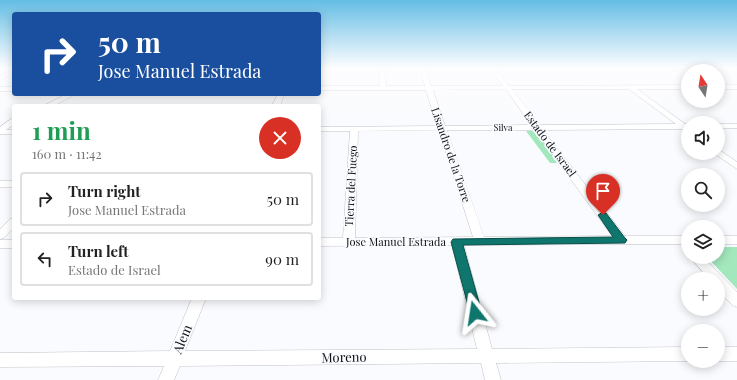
<!DOCTYPE html>
<html lang="en">
<head>
<meta charset="utf-8">
<style>
  :root { --surface:#fff; --page:#f6f6f6; --text:#222; --muted:#767676; --line:#e0e0e0 }
  body { margin:0; font-family:"Playfair Display",serif; background:var(--page); color:var(--text); height:100vh; display:flex; flex-direction:column; font-size:15px; white-space:nowrap }
  * { box-sizing:border-box; margin:0 }
  p { font-size:13px; color:var(--muted) }
  .icon { flex:none; width:22px; height:22px; fill:none; stroke:currentColor; stroke-width:2; stroke-linecap:round; stroke-linejoin:round }
  .map { position:relative; flex:1; overflow:hidden }
  .drawer { position:absolute; left:12px; top:104px; width:309px; height:196px; display:flex; flex-direction:column; background:var(--surface); border-radius:4px; box-shadow:0 2px 10px #0003 }
  .drawer>* { flex:none }
  .guide { position:absolute; left:12px; top:12px; width:309px; height:84px; border-radius:4px; box-shadow:0 2px 10px #0003; background:#1a4fa0; color:#fff; overflow:hidden }
  .needle { width:26px; rotate:348deg }
  .controls { position:absolute; left:681px; top:64px; display:grid; gap:8px }
  .controls a { display:grid; place-items:center; width:44px; height:44px; border-radius:50%; background:var(--surface); box-shadow:0 2px 10px #0003; font-size:20px }
  .pin { position:absolute; display:grid; place-items:center; width:34px; height:34px; color:#fff; margin:-41px -17px; border-radius:50% 50% 50% 0; rotate:-45deg; box-shadow:0 0 4px #0007 }
  .pin .icon { rotate:45deg }
  .me { position:absolute; width:44px; margin:-22px; rotate:345deg; stroke-linejoin:round; filter:drop-shadow(0 0 3px #0008) }
  .turn { display:flex; align-items:center; gap:14px; height:84px; padding:0 20px; font-size:18px }
  .turn .icon { width:52px; height:52px; stroke-width:2.5 }
  .turn b { display:block; font-size:28px; line-height:34px }
  .round { display:grid; place-items:center; flex:none; width:42px; height:42px; border-radius:21px; background:var(--page) }
  .head { display:flex; align-items:center; justify-content:space-between; height:68px; padding:0 20px }
  h1 { font-size:24px; font-weight:700; line-height:30px; color:#1e9e55 }
  ul { padding:0; list-style:none }
  li { display:flex; align-items:center; gap:12px; height:54px; margin:0 8px 6px; padding:0 12px; border:2px solid var(--line); border-radius:4px }
  li div { flex:1 }
  li b { display:block; font-size:15px }
  li em { font-style:normal }
  .map>svg:first-child { display:block }
  .green { fill:#a3e7bd }
  .lines { fill:none; stroke-linecap:round; stroke-linejoin:round }
  .minor-casing { stroke:#bec2c8; stroke-width:1 }
  .minor { fill:#fff; fill-rule:evenodd }
  .route { fill:#0f766e; stroke:#0a4d48 }
  .labels { text-anchor:middle; stroke-width:3.5; stroke-linejoin:round; paint-order:stroke }
  .far-street-label { font-size:9px; fill:#0f1013; stroke:#fafbfe }
  .street-label { font-size:11px; fill:#0f1013; stroke:#fafbfe }
  .near-street-label { font-size:13px; fill:#0f1013; stroke:#fafbfe }
</style>
</head>
<body>
<div class="map">
<svg width="737" height="380" viewBox="0 0 737 380">
  <rect width="100%" height="100%" fill="#fafbfe"/>
  <path class="green" d="M526 131H537L561 163H550Z
    M718 247H737V289L707 257H718Z"/>
  <g class="lines">
    <defs>
      <path id="minor" d="M380 68 385 69 386 86H425L419 68H425L431 86H503L490 68H496L509 86 688 85V89H637L685 124H688V129L543 130 625 236H688V244L464 245 492 349 688 347V361L496 363 501 380H485L481 363 180 366 174 380H158L164 366 0 367V353L170 351 192 298H206L185 351 477 349 452 245 319 246V238H343L350 131H319V127L437 126 426 90H319V86H380ZM506 89 531 125 445 126 433 90ZM512 89H629L676 124 540 125ZM439 130 473 237 355 238 358 131ZM447 130H535L612 236 484 237Z
        M14 69V73L0 80V76Z
        M718 85H737V89H718Z
        M0 87H14V91H0Z
        M67 94H76L53 106H43Z
        M278 94H284L280 106H272Z
        M11 119H14V124L6 130H14V134H0V127Z
        M718 124H737V128H718Z
        M718 149 737 162V169L715 154 718 153Z
        M0 181H14V187H0Z
        M14 218V228L4 238 0 239V229L10 219Z
        M718 236H737V244H718Z
        M0 240H14V248H0Z
        M690 257H703L737 292V307L732 305 718 290V279H709Z
        M718 347H737V361H718Z"/>
    </defs>
    <use href="#minor" class="minor-casing"/>
    <use href="#minor" class="minor"/>
  </g>
  <linearGradient id="sky" x2="0" y2="1"><stop stop-color="#64bde4"/><stop offset="0.56" stop-color="#fdfdff"/><stop offset="1" stop-color="#fdfdff" stop-opacity="0"/></linearGradient>
  <rect width="737" height="121" fill="url(#sky)"/>
  <path class="route" d="M603 212 606 213 625 238 627 240 625 243 463 245 482 313 480 317 475 318 471 317 451 242 453 239 613 237 598 215Z"/>
  <g class="labels">
    <g class="far-street-label">
      <text x="503" y="131">Silva</text>
    </g>
    <g class="street-label">
      <text transform="translate(550 144) rotate(53)" y="4">Estado de Israel</text>
      <text transform="translate(451 155) rotate(71)" y="4">Lisandro de la Torre</text>
      <text transform="translate(351 186) rotate(-87)" y="4">Tierra del Fuego</text>
      <text x="396" y="246">Jose Manuel Estrada</text>
    </g>
    <g class="near-street-label">
      <text transform="translate(182 339) rotate(-68)" y="5">Alem</text>
      <text transform="translate(344 357) rotate(-1)" y="5">Moreno</text>
    </g>
  </g>
</svg>
<div class="controls">
<a><svg class="needle" viewBox="-14 -14 28 28"><path d="M0-13l5 13h-10z" fill="#e53935"/><path d="M0 13l5-13h-10z" fill="#767676"/></svg></a>
<a><svg class="icon" aria-label="sound" viewBox="0 0 24 24"><path d="M4 9h4l5-4v14l-5-4H4zM17 9q2 3 0 6"/></svg></a>
<a><svg class="icon" aria-label="search" viewBox="0 0 24 24"><circle cx="10" cy="10" r="6"/><path d="M15 15l6 6"/></svg></a>
<a><svg class="icon" aria-label="layers" viewBox="0 0 24 24"><path d="M12 4l9 5-9 5-9-5zM3 14l9 5 9-5"/></svg></a>
<a>+</a>
<a>−</a>
</div>
<div class="pin" style="left:603px;top:215px;background:#d93025"><svg class="icon" aria-label="arrive" viewBox="0 0 24 24"><path d="M6 21V4h12l-3 4 3 4H6"/></svg></div>
<svg class="me" style="left:475px;top:313px" viewBox="-20 -20 40 40"><path d="M0-17L14 15 0 8-14 15z" fill="#0f766e" stroke="#fff" stroke-width="4"/></svg>
<div class="guide">
<div class="turn"><svg class="icon" aria-label="right" viewBox="0 0 24 24"><path d="M7 20v-9h11M14 6l5 5-5 5"/></svg><div><b>50 m</b>Jose Manuel Estrada</div></div>
</div>
<section class="drawer">
<div class="head"><div><h1>1 min</h1><p>160 m · 11:42</p></div><a class="round" style="background:#d93025;color:#fff"><svg class="icon" aria-label="close" viewBox="0 0 24 24"><path d="M6 6l12 12M18 6L6 18"/></svg></a></div>
<ul>
<li><svg class="icon" aria-label="right" viewBox="0 0 24 24"><path d="M7 20v-9h11M14 6l5 5-5 5"/></svg><div><b>Turn right</b><p>Jose Manuel Estrada</p></div><em>50 m</em></li>
<li><svg class="icon" aria-label="left" viewBox="0 0 24 24"><path d="M17 20v-9H6M10 6l-5 5 5 5"/></svg><div><b>Turn left</b><p>Estado de Israel</p></div><em>90 m</em></li>
</ul>
</section>
</div>
</body>
</html>
